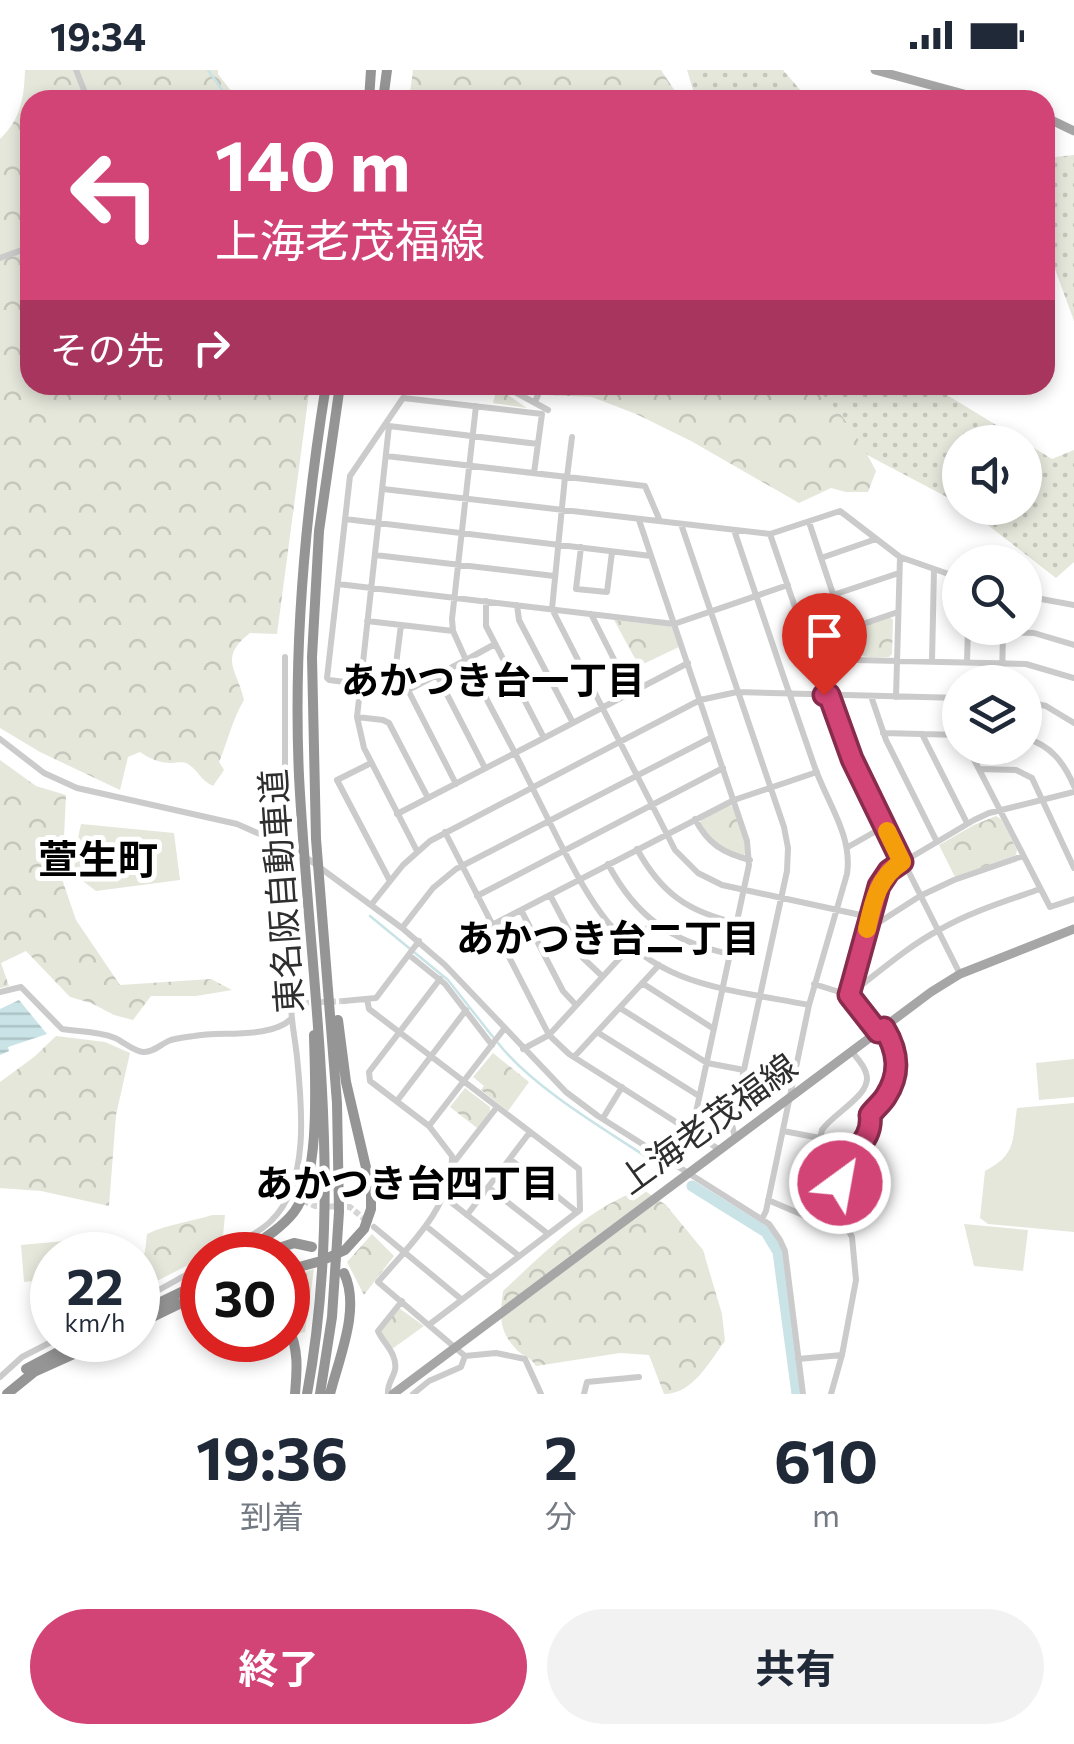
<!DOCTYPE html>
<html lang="ja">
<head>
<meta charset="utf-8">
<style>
  :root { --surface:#fff; --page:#f2f2f3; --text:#1f2937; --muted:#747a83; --accent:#d24376 }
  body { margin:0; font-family:Commissioner,"Noto Sans JP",sans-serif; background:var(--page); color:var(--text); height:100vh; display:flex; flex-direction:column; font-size:38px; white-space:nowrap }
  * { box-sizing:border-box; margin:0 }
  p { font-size:32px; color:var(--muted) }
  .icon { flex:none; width:55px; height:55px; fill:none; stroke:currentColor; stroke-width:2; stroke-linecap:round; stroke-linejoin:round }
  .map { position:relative; height:1324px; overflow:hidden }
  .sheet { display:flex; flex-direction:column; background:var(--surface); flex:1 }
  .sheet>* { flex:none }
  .banner { position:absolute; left:20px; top:20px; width:1035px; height:305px; border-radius:30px; box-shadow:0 5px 15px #0003; background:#d24376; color:#fff; overflow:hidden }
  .tools { position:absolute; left:942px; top:355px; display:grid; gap:20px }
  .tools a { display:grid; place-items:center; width:100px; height:100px; border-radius:50%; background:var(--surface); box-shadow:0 5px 15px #0003; font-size:50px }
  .speed { position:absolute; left:30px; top:1162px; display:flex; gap:20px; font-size:50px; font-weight:700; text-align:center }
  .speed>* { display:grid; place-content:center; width:130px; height:130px; border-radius:50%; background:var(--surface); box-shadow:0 5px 15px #0003; line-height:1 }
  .speed small { font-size:25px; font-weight:400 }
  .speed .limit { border:15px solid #d22; background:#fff; color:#111 }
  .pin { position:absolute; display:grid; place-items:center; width:85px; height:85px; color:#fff; margin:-102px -42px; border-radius:50% 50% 50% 0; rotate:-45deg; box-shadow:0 0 10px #0007 }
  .pin .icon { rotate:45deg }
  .me { position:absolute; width:110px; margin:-55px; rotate:32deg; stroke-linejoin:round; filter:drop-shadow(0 0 8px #0008) }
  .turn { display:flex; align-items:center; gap:35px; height:210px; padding:0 30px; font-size:45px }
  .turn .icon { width:130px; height:130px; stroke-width:2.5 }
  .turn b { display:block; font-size:70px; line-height:85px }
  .then { display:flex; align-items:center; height:95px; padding:0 30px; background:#0003; gap:20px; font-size:38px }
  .eta { display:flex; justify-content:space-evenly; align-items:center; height:170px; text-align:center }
  .eta b { font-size:60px; font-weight:700; line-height:70px }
  .cta { display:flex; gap:20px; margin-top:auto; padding:20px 30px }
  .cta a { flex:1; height:115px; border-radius:60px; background:var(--accent); color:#fff; font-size:40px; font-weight:700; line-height:115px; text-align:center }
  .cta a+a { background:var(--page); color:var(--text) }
  .status { display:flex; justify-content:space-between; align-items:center; height:70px; padding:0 50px; background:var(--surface); direction:ltr }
  .status svg { height:28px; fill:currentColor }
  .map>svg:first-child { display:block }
  .grass { fill:url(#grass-dots) }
  .forest { fill:url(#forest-crowns) }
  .pitch { fill:#e5e7db }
  .water { fill:url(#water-rules) }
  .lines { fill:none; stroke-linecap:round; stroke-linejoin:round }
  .stream { stroke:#c9e3e6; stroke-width:2.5 }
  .river { stroke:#c9e3e6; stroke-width:11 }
  .minor-tunnel { stroke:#d5d5d5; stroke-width:6; stroke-dasharray:6 3; stroke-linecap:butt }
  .minor { stroke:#cbcbcb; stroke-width:6 }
  .major { stroke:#a6a6a6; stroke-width:9 }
  .highway { stroke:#959595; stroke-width:10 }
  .route-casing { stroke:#882c4d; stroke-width:25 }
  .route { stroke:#d24376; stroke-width:18 }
  .slow { stroke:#f59e0b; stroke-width:18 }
  .labels { text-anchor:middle; stroke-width:10; stroke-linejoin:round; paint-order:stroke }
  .street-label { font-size:35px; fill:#2e2e2e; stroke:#fff }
  .neighbourhood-label { font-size:38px; font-weight:bold; fill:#000; stroke:#fff }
  .quarter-label { font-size:40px; font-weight:bold; fill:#000; stroke:#fff }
</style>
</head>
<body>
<div class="status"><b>19:34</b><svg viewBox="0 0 49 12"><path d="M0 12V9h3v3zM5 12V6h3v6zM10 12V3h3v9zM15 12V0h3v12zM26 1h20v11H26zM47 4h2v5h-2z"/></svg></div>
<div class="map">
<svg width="1074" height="1324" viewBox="0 0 1074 1324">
  <defs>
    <pattern id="grass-dots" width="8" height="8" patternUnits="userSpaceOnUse" patternTransform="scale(2.5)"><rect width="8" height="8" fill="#e5e7db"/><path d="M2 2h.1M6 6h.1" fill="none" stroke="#c5c6bc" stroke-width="1.8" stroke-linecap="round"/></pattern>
    <pattern id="forest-crowns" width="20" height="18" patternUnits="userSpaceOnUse" patternTransform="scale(2.5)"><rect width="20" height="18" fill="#e5e7db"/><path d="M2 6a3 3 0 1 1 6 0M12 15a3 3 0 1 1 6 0" fill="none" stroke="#c5c6bc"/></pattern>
    <pattern id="water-rules" width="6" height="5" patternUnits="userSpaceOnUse" patternTransform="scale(2.5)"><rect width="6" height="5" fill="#c9e3e6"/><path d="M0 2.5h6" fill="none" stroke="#adc3c6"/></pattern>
  </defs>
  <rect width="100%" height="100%" fill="#fff"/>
  <path class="grass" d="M687 0H783L809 30H696Z
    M1074 85V251L1045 172V88Z
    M812 315H935L942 322 1052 389 1074 380V492L1056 508 966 438H1025V372H960V434L852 377Z
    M314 1199 305 1262 298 1263 288 1243V1207Z"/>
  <path class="forest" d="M25 0H218V4L238 30H30V315H310L277 564 250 563C218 588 237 599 244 630 232 650 228 671 219 692L224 700 213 716C201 711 198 700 188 694 182 691 178 693 171 693 160 693 150 689 140 682L128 687 120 720 40 682 0 658V69C21 49 24 28 25 0Z
    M413 0H661L681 30H409Z
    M371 315H812C840 338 860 370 876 401L868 422H846L831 418 799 433 691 371 636 344 592 327 505 323 527 338 493 333 496 322Z
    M890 547 893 550 892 584 889 587C863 587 857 591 848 564L851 560Z
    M614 550 670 556 673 558 679 577 639 596Z
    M0 690 36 716 66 725 62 809 76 850 120 915 211 909 232 920 196 926H151L133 950 114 945 91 933 70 927 26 881 1 893 9 916 0 918Z
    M729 735 732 736 744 769 746 783 743 786C722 779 712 771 700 753L701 750Z
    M996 746 1001 749 1017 780 1016 785 955 807 939 775 974 755Z
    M56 966 105 972 130 983 116 1045 109 1136 41 1121 0 1118V1012L34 987Z
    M493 983 529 1012 508 1041 481 1020 484 1016 473 1007Z
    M465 1018 490 1037V1041L477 1058 450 1037Z
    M642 1119 666 1135 703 1180 722 1244 725 1271C709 1292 693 1324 664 1324L649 1285 620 1283 536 1296C530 1286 523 1287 516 1279 498 1260 500 1244 503 1221 544 1183 589 1137 642 1119Z
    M212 1145H225L222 1176 207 1185H202V1188L141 1219C133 1204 142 1196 145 1181 146 1175 146 1170 147 1164 168 1154 190 1152 212 1145Z
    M372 1164 394 1186 364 1225 347 1192Z
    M399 1238 424 1256 392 1279 381 1261Z"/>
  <path class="pitch" d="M81 754 174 763 180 810 96 821 76 806 72 796Z
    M1074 989V1027L1039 1030 1036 993Z
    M1074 1033V1162L988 1154 980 1148 985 1101C1017 1084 1012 1071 1017 1038Z
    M964 1154 1028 1160 1023 1201 974 1196Z
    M75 1170 76 1185H52V1209L24 1212 21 1175Z"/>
  <path class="water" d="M19 930 47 964 8 977 9 981 0 985V939Z"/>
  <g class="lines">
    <path class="stream" d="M208 0 229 30
      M370 846 448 910 493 967
      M498 973C534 1019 609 1062 659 1095L667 1103"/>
    <path class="river" d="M692 1116 766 1162 778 1182 797 1324"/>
    <path class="minor-tunnel" d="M303 933 344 931
      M295 1127 315 1136 350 1137 369 1153"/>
    <path class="minor" d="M76 0 88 30
      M0 188 30 177
      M502 315 548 340
      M535 332 542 315
      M476 336 452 549 453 561 466 590 408 620 329 610 327 608 350 406 403 328 542 344 534 403
      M386 354 389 356 538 374
      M389 356 357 647 364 678 417 781
      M386 386 645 416 660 451
      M565 407 552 539 675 780 698 803 722 815 870 847
      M567 407 572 367
      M383 419 770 464 840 441 900 487 960 508
      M345 449 651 486
      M639 450 747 771 749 795 692 1061
      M809 452 855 590
      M681 454 784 757 788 778 787 801 732 1055 735 1068
      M734 460C760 538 787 617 814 695 826 731 853 765 847 804L809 935 766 1141 762 1149
      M770 464 825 625
      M581 477 576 519 607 522 612 482
      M375 485 554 506
      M821 488 876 469
      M338 514 674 554 788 515
      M833 525 899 503
      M1025 526 1074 535
      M486 531V556L544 668 515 683 466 590 495 574
      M517 535 519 550 573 653
      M591 544 631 623
      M367 551 453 561
      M845 560 898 542
      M1003 562 1034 563 1074 575
      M812 589 1026 594 1074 608
      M932 591 934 499
      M967 592 968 558
      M437 605 485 698
      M1002 612 1003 559
      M393 618 401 555
      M408 620 456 714
      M829 625 852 689 960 904
      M871 626 886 670 937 772
      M896 627 900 487
      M1025 631 1046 636 1074 653
      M357 647 383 650 389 653 428 728
      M883 663 960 665
      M922 664 967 753
      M544 668 688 593
      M1025 668C1051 675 1064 693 1074 716
      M0 669 44 703 77 718 237 754 296 780 402 858 445 895 566 1022 598 1046 769 1154 780 1170 785 1181 803 1324
      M968 678 1050 837 1074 829
      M371 693 337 710 390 811
      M979 699 1016 700 1032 708 1074 798
      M397 744 515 683C530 713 545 743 560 773 591 832 615 879 681 906 718 921 769 927 809 935
      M695 749C708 774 723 783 750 790
      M445 762 549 965 569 984 720 1080
      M278 771 285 702V587
      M848 777 885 756
      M637 779C661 823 688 842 737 853
      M608 794C636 847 672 872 730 884
      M550 825 583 888 602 906
      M477 826 723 698
      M371 835 403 795 430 771 700 630 737 622 960 628
      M521 840 563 921 576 935
      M492 855 734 730 817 702
      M402 858 433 818 456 799 712 667
      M867 860 920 826 954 810 1023 786
      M409 885 445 914 492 975
      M440 909 369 1002 370 1011 429 1056 452 1086C452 1137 409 1176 378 1212L465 1286 496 1283 525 1289 541 1324
      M642 913 714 959
      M814 914 849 925 878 962
      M0 922 21 917 62 959C80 962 97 961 115 968 124 972 133 981 143 982 153 983 162 973 171 970 178 968 186 967 194 966 223 961 270 969 291 949
      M850 924C879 902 907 877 939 860 970 842 1006 831 1040 819
      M849 925 879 816 893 798 974 750 989 743 1074 722
      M367 929 369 939 579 1099 580 1140 430 1254
      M344 931 376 928 419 871
      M620 938 707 993 744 1000
      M597 962 699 1026
      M523 979 549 965 653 852
      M574 987 659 895
      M397 1031 466 940
      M603 1048 622 1017
      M429 1056 504 959
      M783 1061 820 1068
      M510 1089 577 1142
      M815 1091 842 1098
      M452 1095 497 1037
      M488 1117 547 1163
      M443 1126 518 1185
      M768 1130 803 1145 822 1060C833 1043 874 1024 866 1003 864 995 857 988 852 982
      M467 1145 530 1062
      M426 1156 489 1207
      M374 1157 461 1229
      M219 1185C235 1173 257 1165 271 1151 310 1114 302 1036 297 987 295 968 291 951 291 933H303
      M138 1228 157 1221 202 1196
      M798 1289 842 1285
      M0 1307 22 1287 55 1270
      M388 1324C387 1313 393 1309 395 1300 398 1284 383 1273 378 1261L402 1231
      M413 1324 429 1311 461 1297 465 1286
      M584 1324 587 1312 639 1307
      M831 1324 842 1285 856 1210 852 1167 835 1135 842 1098 851 1083 864 1075 871 1057 870 1045C875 1038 882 1033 886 1026 901 1003 898 981 884 957"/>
    <path class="major" d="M875 0 986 30
      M1045 47 1074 61
      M393 1324 931 922 960 904 1074 859"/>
    <path class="highway" d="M369 30 371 0
      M383 30 387 0
      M239 1185C258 1172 280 1160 294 1142 321 1106 315 1010 314 965
      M258 1185 294 1173 312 1177
      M288 1200 321 1191 345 1180 364 1159 371 1139V1119L346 1012 338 950
      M138 1243 202 1212
      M138 1254 177 1235 202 1226
      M288 1257C299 1279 297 1300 295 1324
      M26 1299 81 1270
      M7 1324 34 1302 105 1270
      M307 1324C346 1114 310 916 299 706 293 574 305 445 326 315
      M320 1324 332 1247 339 1142 337 1033 316 769 312 587 319 461 340 315
      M330 1324C339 1288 361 1238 344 1203"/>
  </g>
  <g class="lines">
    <defs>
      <path id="route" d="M824 625H829L852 689 902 792 889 801 879 816 849 925 878 962 884 958C898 981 901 1003 886 1026 882 1033 875 1038 870 1045 874 1076 841 1083 840 1113"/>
    </defs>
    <use href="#route" class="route-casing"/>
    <use href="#route" class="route"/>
    <path class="slow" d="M867 859C873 832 878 807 902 792L887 761"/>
  </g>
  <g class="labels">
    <g class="street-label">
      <text transform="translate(282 821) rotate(-94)" y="12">東名阪自動車道</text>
      <text transform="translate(708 1054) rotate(-36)" y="12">上海老茂福線</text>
    </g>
    <g class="neighbourhood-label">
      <text x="493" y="624">あかつき台一丁目</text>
      <text x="608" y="882">あかつき台二丁目</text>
      <text x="407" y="1127">あかつき台四丁目</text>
    </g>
    <g class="quarter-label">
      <text x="98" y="804">萱生町</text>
    </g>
  </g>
</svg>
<div class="tools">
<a><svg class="icon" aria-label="sound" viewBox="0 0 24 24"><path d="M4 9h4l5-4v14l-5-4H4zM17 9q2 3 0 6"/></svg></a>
<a><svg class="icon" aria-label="search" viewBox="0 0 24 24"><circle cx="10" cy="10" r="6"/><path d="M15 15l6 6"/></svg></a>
<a><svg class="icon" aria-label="layers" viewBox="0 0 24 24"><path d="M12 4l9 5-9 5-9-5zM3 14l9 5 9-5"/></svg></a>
</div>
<div class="speed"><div>22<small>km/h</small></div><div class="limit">30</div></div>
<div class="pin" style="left:824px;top:625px;background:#d93025"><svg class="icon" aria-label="arrive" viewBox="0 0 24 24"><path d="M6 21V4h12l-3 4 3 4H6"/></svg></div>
<svg class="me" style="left:840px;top:1113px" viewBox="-20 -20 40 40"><circle r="17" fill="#d24376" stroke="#fff" stroke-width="3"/><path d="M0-11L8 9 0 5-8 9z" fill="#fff"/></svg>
<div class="banner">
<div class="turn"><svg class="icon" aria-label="left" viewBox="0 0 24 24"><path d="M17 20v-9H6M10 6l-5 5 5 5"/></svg><div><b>140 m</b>上海老茂福線</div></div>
<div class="then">その先<svg class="icon" aria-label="right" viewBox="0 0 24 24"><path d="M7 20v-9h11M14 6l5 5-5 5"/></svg></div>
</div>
</div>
<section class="sheet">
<div class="eta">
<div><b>19:36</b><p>到着</p></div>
<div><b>2</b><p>分</p></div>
<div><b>610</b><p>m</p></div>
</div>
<div class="cta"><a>終了</a><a>共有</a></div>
</section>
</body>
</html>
